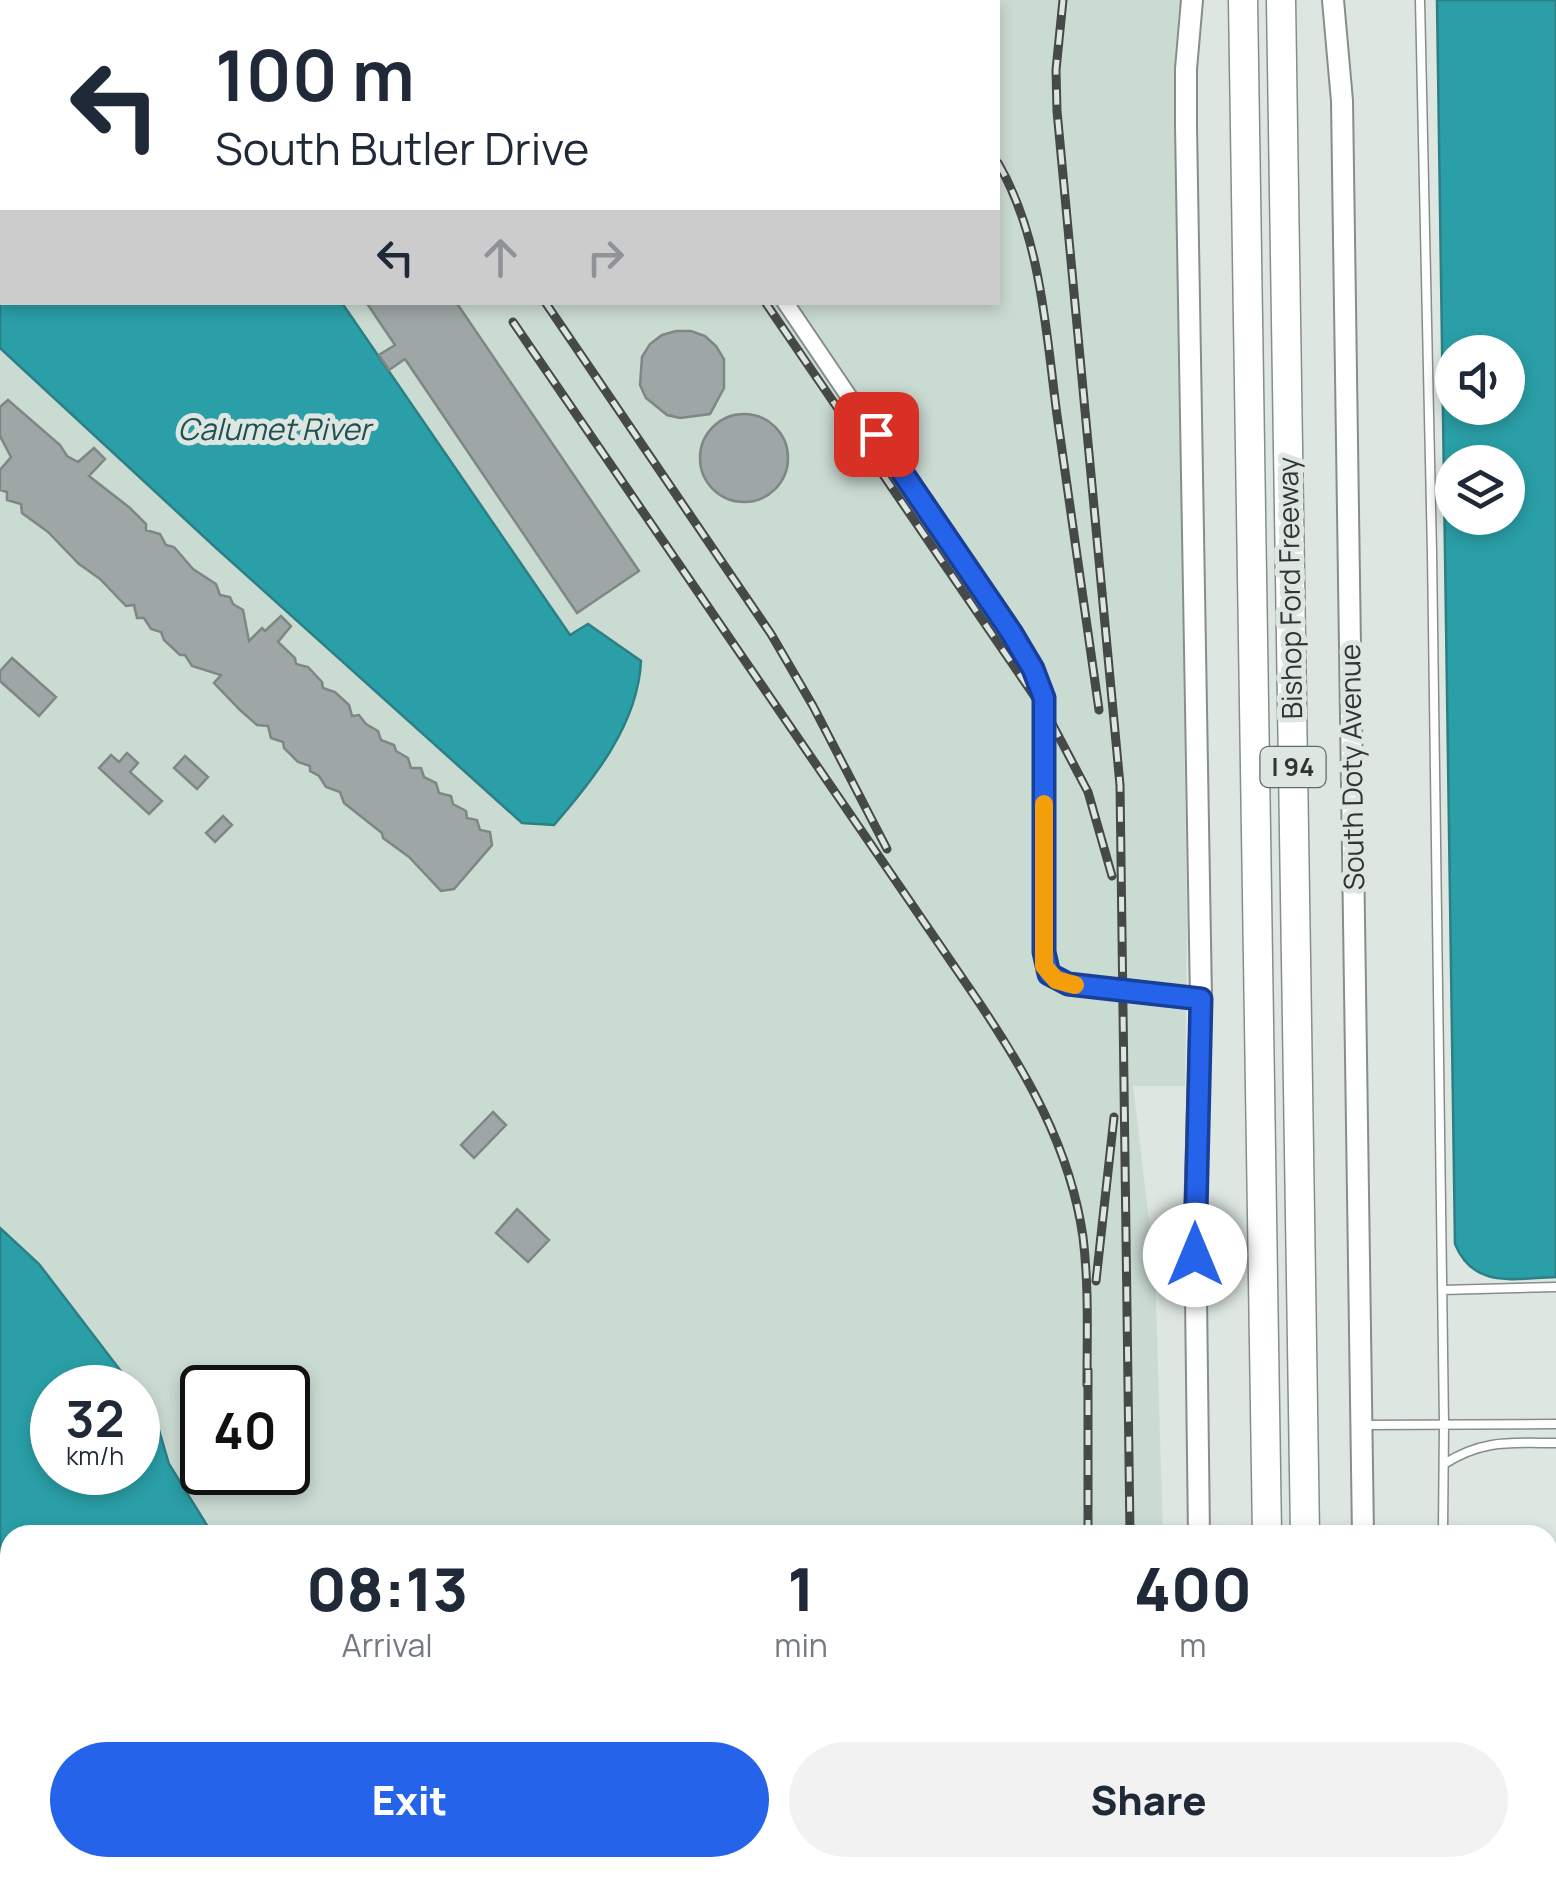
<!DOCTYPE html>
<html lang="en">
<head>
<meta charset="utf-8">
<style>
  :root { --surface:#fff; --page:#f2f2f3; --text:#1f2937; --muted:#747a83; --accent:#2563eb }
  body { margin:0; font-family:Manrope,sans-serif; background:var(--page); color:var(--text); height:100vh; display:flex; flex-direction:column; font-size:38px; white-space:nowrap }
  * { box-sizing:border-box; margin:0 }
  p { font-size:32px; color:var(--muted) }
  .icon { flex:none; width:55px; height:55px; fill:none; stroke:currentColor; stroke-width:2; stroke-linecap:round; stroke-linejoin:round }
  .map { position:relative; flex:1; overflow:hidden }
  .drawer { position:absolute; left:0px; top:1525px; width:1558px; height:352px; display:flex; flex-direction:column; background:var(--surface); border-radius:30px 30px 0 0; box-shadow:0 5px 15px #0003 }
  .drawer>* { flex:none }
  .top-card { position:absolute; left:0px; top:0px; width:1000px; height:305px; box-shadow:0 5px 15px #0003; background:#fff; color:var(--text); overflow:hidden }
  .fabs { position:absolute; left:1435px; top:335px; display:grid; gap:20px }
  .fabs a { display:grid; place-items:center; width:90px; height:90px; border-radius:50%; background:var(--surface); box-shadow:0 5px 15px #0003; font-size:50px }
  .speed { position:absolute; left:30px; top:1365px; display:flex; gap:20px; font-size:50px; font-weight:700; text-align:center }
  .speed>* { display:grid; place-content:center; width:130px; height:130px; border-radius:50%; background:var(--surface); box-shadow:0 5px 15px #0003; line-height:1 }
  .speed small { font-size:25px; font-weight:400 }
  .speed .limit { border:5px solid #111; border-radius:15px; background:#fff; color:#111 }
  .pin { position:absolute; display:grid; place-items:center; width:85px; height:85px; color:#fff; margin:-42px; border-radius:20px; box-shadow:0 5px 15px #0006 }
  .me { position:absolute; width:110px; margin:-55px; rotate:0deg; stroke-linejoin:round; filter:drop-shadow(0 0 8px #0008) }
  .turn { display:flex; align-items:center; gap:35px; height:210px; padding:0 50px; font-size:45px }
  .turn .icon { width:130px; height:130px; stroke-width:2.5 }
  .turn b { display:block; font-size:70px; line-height:85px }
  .lanes { display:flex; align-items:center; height:95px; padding:0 50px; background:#0003; justify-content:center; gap:50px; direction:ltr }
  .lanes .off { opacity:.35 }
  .eta { display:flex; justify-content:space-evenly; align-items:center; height:170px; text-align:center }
  .eta b { font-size:60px; font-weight:800; line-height:70px }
  .action { display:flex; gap:20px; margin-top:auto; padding:20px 50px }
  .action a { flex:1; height:115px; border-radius:60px; background:var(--accent); color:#fff; font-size:40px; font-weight:800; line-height:115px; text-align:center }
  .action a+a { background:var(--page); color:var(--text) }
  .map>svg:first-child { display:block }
  .built { fill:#cadbd2; fill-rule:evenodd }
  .water { fill:#2a9fa7; stroke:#2c7f84; stroke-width:2.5; fill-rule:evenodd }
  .building { fill:#9ea7a6; stroke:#7e8785; stroke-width:2.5 }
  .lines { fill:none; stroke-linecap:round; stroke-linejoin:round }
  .lane-casing { stroke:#868e8a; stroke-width:11 }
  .street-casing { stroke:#868e8a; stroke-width:19 }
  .secondary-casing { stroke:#868e8a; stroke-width:24 }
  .highway-casing { stroke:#868e8a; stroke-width:31 }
  .lane { stroke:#fff; stroke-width:8 }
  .street { stroke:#fff; stroke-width:15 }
  .secondary { stroke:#fff; stroke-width:20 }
  .highway { stroke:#fff; stroke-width:28 }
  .rail-casing { stroke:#454947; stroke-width:9 }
  .rail { stroke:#dde6e1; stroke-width:5; stroke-dasharray:15; stroke-linecap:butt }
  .route-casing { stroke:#184099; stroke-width:25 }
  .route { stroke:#2563eb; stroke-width:18 }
  .slow { stroke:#f59e0b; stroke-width:18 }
  .labels { text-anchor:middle; stroke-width:10; stroke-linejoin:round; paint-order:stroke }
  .shield { fill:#dde6e1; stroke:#656967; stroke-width:2.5 }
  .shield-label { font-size:25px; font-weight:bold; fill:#313433 }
  .street-label { font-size:28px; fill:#313433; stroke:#dde6e1 }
  .water-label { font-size:30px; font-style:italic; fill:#205053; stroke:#dde6e1 }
</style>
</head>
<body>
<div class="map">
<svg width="1556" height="1877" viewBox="0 0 1556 1877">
  <rect width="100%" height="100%" fill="#dde6e1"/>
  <path class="built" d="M144 0H1182L1176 53V182L1187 923 1185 1086H1133L1155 1271 1163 1535H213L169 1464 156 1420 138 1395V1388L133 1387 39 1264 0 1228V348L215 547 522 823 597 775 640 687 641 661 588 624 571 635 342 303 998 302V2H140ZM202 1388H288V1472H202Z
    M468 1868H1170V1877H475Z"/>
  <path class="water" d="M0 0H144L2 2V302L342 303 570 635 588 624 641 661C638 724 594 779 554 825L522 823 215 547 0 348Z
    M1437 0H1556V1277C1515 1278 1474 1290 1455 1244ZM1452 352H1508V408H1452ZM1452 462H1508V518H1452Z
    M0 1228 39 1264 133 1387 52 1388V1472H138V1395L156 1420 169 1464 213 1535H10V1868H468L475 1877H0Z
    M1548 1675H1556V1877H1478L1477 1868H1548Z"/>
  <path class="building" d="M366 302H456L639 571 577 613 405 359 389 370 379 355 395 345Z
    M676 331H691L705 336 716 346 724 359V388L710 414 680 418 667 415 646 398 640 385 642 357 650 344 662 335Z
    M8 400 60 445 67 456 78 462 94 448 105 459 89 476 130 508 146 524V530L160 534 166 545 174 547 193 569 216 584 220 595 230 597 233 604 243 610 249 641 262 628 265 631 281 616 291 626 278 642 295 658 296 664 308 667 322 682 323 688 335 692 349 705 352 716 359 715 366 724 378 731 381 740 394 745 396 751 408 758 411 768H421L424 777 436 783 439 793 451 796 453 804 466 811 467 818 477 820 480 830 490 832 492 845 454 889 441 891 409 857 383 838 382 833 344 803 340 792 326 787 319 776 310 771V766L298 762 284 748 283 742 271 738 268 726 257 725 240 710 214 683 221 675 192 666 185 655H180L164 640 161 632 151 629 144 618H137L134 605 126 606 100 579 79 564 48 532 22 513 21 504 7 500V492L0 490V470L11 457 0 436V407Z
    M700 458a44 44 0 1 1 88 0a44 44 0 1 1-88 0Z
    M12 658 56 697 39 716 0 681V671Z
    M127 753 138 763 130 772 162 801 149 814 99 768 111 755 119 762Z
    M185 756 208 777 197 789 174 768Z
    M223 816 232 825 215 842 206 833Z
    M493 1112 506 1125 474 1158 461 1145Z
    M517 1209 549 1240 528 1262 496 1233Z"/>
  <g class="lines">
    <defs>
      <path id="lane" d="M1420 0 1432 553 1444 1424 1443 1529 1445 1535
        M1442 1290 1556 1287
        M1362 1425 1556 1424
        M1444 1464C1483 1439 1511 1443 1556 1443
        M1548 1569H1556
        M1548 1665H1556
        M1451 1868V1877"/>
      <path id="street" d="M578 0 580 2
        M785 302 1033 669 1044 699V951C1045 971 1050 978 1068 985L1201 999"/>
      <path id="secondary" d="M1192 0 1186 69V126L1201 999 1195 1218 1199 1535
        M1333 0 1342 101 1363 1535
        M1204 1868V1877
        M1368 1868V1877"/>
      <path id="highway" d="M1243 0 1267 1535
        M1281 0 1305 1535
        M1273 1868V1877
        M1309 1868V1877"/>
    </defs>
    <use href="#lane" class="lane-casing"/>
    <use href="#street" class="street-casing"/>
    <use href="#secondary" class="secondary-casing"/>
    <use href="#highway" class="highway-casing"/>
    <use href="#lane" class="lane"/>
    <use href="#street" class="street"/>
    <use href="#secondary" class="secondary"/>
    <use href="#highway" class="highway"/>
    <defs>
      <path id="rail" d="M323 0 324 2
        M339 0 341 2
        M415 0 419 2
        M558 0 560 2
        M891 0 893 2
        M1063 0 1056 70 1057 111 1120 785 1130 1535
        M998 163C1041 237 1046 332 1057 415 1071 513 1085 612 1099 710
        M545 302 771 634 813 706 887 849
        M765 302 1048 716 1088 792 1112 876
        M513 322 976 998C1026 1072 1070 1147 1083 1237 1089 1286 1087 1336 1087 1385
        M1096 1281 1114 1117
        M1088 1535V1370
        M1093 1868V1877
        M1135 1868V1877"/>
    </defs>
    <use href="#rail" class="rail-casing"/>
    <use href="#rail" class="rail"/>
  </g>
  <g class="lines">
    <defs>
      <path id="route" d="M876 434 1011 632 1033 669 1044 698V952L1049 974 1068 984 1201 999 1195 1255"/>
    </defs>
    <use href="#route" class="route-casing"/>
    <use href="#route" class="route"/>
    <path class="slow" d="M1044 804V966L1056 980 1075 985"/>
  </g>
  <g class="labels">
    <rect class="shield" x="1260.5" y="747" width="65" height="40" rx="8"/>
    <g class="shield-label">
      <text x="1293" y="776">I 94</text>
    </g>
    <g class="street-label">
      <text transform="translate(1290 588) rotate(-91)" y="10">Bishop Ford Freeway</text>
      <text transform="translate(1352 767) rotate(-91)" y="10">South Doty Avenue</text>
    </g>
    <g class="water-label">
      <text x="274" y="440">Calumet River</text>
    </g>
  </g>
</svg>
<div class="fabs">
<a><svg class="icon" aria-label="sound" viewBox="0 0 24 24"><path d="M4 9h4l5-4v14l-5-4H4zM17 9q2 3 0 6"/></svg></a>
<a><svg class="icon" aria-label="layers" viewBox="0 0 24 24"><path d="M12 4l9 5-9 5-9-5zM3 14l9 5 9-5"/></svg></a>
</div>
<div class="speed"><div>32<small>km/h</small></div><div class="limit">40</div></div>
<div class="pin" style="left:876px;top:434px;background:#d93025"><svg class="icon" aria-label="arrive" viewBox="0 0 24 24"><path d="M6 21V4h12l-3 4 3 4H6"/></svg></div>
<svg class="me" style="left:1195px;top:1255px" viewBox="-20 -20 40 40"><circle r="19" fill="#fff"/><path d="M0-13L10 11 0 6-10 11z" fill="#2563eb"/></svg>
<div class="top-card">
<div class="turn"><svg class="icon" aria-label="left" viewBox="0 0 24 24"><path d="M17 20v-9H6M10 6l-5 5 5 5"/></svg><div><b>100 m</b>South Butler Drive</div></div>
<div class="lanes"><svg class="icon" aria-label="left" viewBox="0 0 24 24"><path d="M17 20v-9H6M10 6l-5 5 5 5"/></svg><svg class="icon off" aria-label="ahead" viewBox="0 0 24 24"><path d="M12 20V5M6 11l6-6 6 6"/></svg><svg class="icon off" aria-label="right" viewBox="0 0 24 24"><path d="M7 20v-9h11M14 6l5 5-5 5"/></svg></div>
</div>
<section class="drawer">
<div class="eta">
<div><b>08:13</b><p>Arrival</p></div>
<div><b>1</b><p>min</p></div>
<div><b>400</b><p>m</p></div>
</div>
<div class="action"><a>Exit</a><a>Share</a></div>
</section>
</div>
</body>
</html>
